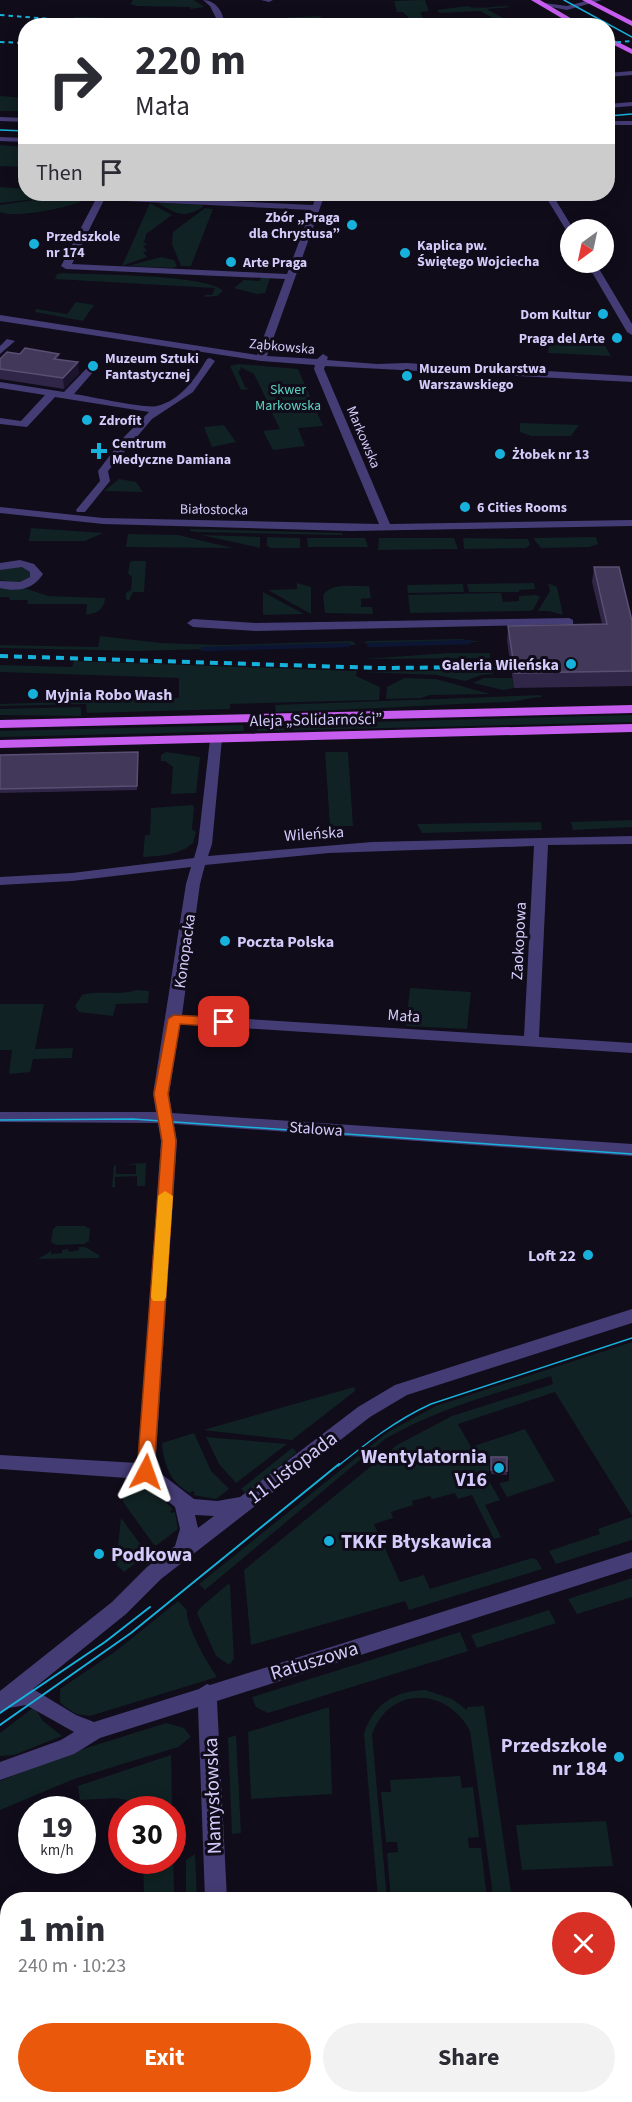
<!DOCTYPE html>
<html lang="en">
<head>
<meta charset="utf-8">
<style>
  :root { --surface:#fff; --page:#f2f2f3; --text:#2b2b33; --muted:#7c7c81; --accent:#ea580c }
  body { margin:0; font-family:"Source Sans 3",sans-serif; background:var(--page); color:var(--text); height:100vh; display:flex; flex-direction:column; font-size:22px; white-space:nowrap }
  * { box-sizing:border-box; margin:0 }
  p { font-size:20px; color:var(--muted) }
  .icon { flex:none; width:33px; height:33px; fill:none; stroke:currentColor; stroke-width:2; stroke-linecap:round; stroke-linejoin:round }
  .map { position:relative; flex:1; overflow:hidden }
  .details { position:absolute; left:0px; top:1892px; width:633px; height:212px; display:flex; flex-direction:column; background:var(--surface); border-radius:24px 24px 0 0; box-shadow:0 3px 15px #0003 }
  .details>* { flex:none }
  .banner { position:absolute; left:18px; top:18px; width:597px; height:183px; border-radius:24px; box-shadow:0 3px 15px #0003; background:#fff; color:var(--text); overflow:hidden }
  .needle { width:39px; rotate:213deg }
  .buttons { position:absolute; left:560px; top:219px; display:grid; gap:12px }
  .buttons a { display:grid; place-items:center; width:54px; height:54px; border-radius:50%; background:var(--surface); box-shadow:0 3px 15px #0003; font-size:30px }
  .speed { position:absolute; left:18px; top:1796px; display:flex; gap:12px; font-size:30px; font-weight:700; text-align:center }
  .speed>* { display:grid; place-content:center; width:78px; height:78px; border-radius:50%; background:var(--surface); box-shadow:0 3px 15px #0003; line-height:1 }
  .speed small { font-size:15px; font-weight:400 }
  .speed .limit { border:9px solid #d22; background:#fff; color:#111 }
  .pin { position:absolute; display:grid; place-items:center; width:51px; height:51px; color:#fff; margin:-26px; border-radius:12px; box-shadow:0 3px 9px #0006 }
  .me { position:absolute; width:66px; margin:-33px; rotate:4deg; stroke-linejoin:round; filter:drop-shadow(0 0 4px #0008) }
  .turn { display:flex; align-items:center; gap:21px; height:126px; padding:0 18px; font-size:27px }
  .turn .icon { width:78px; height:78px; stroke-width:2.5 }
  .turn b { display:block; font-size:42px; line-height:51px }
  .then { display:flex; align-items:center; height:57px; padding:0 18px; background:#0003; gap:12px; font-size:22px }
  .round { display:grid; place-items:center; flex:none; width:63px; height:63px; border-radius:32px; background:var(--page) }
  .headline { display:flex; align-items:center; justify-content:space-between; height:102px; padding:0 18px }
  h1 { font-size:36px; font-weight:700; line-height:45px }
  .primary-button { display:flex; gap:12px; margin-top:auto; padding:12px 18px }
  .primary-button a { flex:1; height:69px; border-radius:36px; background:var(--accent); color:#fff; font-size:24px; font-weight:700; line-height:69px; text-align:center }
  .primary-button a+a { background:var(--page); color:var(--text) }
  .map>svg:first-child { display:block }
  .green { fill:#102223 }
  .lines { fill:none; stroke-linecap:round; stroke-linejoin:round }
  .stream { stroke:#0c1633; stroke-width:4.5 }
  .minor { fill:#443c75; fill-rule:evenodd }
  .major { fill:#c75def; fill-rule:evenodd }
  .tram-far1 { stroke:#16b2db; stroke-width:1.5 }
  .tram { stroke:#16b2db; stroke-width:2 }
  .rail-far1 { stroke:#16b2db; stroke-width:2; stroke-dasharray:4.5 4; stroke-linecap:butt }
  .rail { stroke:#16b2db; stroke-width:4; stroke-dasharray:8 6; stroke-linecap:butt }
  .wall { fill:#302647 }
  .shaded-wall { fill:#1c142d }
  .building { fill:#42385a; stroke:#594f73; stroke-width:1.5 }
  .route { fill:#ea580c; stroke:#983908; stroke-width:1.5 }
  .slow { fill:#f59e0b }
  .poi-dot { fill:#16b2db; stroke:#100c1a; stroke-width:2 }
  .labels { text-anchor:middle; stroke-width:6; stroke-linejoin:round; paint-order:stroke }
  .far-poi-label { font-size:14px; font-weight:bold; fill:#d5cbfa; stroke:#100c1a; text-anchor:start }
  .far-street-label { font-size:14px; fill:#d5cbfa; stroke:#100c1a }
  .far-park-label { font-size:14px; fill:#5fd1c0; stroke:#100c1a }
  .poi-label { font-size:16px; font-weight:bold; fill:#d5cbfa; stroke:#100c1a; text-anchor:end }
  .street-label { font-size:16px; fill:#d5cbfa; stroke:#100c1a }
  .near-poi-label { font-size:20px; font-weight:bold; fill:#d5cbfa; stroke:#100c1a; text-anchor:end }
  .near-street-label { font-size:20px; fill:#d5cbfa; stroke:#100c1a }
</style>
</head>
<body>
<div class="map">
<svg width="632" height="2102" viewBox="0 0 632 2102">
  <rect width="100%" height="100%" fill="#100c1a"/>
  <path class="green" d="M133 0H194L204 7 190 9V7L137 6 130 4Z
    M425 0 429 11 420 12 425 22 493 18 480 11 440 13 437 10 467 6C480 11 498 4 512 7L487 9 508 21 415 25 403 12H397L394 1Z
    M321 16 320 19 269 25 239 24 237 20Z
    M75 17 188 20 190 24 200 25 74 18Z
    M0 96 25 98V111H0Z
    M0 145 25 147V167L0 166Z
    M0 187 25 189 26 194H82L86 199C74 207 13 219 0 212V205L41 199 52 201 53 197 0 203Z
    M154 194 297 195 296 198H301L299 201Z
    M150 203 172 215 146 234 145 240 143 241 147 245 143 246 147 251 143 252 147 257 122 266Z
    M160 203 202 205 203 207C183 219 178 214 159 204Z
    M205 208 213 209 191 266H181L172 244 173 232Z
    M161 257 174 260 177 266 173 268 128 266Z
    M63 273C91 275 208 274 223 291L217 296 204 297 205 295H212L215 288 55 279 57 274Z
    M261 278H270L265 293 257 294 234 288 244 280 259 281Z
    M76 302 94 305 83 321 35 312 36 309 67 314Z
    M549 343 605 346 611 356 548 353Z
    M238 364 298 369 323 426 298 428 305 446 273 450 263 431 280 429 271 411 255 410 270 407 254 374 240 367 241 370 238 371 245 387 250 389 241 390 230 366Z
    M520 423 579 425 571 436H532L520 432Z
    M224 425 236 442 212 447 204 427Z
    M119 479 136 482 143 492 104 491Z
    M31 528 103 533 85 541H29Z
    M190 529 342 533V535L198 532 190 531Z
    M128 534 178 535 233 548 126 547Z
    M201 535 260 537V548Z
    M267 537 300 538V548H271L267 546Z
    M596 537 598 544 589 547 541 548 533 538Z
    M307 538H365L368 547H308Z
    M379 538H454L458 549 378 550Z
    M463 538 528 539 530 545 526 548 464 549Z
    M133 561H146L144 592H133L129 601 126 599V593L131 590 132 577 128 573 130 562Z
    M22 566 31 572 30 577 18 583 0 580V570Z
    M297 583 311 587V614L268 590 297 589Z
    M534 583 535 589 519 590V592H469L467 584Z
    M548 583 557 587 563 615 549 611H538L550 591Z
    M463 584 464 592 408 593 407 585Z
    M369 586 371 598 361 599V607H372L373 614 325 613 323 595C332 582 355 587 369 586Z
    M0 587H21L48 596 105 598C104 611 96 613 86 615L87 604H27L28 600H10L9 597H0Z
    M263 592 304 614 263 615Z
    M497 593H501L503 602 519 601V596L536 595 540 597 533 610 529 611 410 613 408 595Z
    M100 636 161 643 221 645 352 641 356 645 139 651 0 648V645L98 647Z
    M461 639 481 642 363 643 367 641Z
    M448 653H490V658L364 659Z
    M74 661 357 671 356 676 380 687 379 700 230 704V709L87 713 86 704 0 706V704L179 698V678L0 672V665L72 667Z
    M493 670V674L481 675 465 681 437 675 363 672Z
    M404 678 436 679 490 694 430 695 421 698 386 699 387 687Z
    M484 678H512L514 688 503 690 473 683Z
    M540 695 542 697C530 697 518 702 506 702 428 705 353 710 276 712L275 705Z
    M79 707 81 709V716L0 715V709Z
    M632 715V722L257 731V725Z
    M243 725 244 731 0 737V731Z
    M166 752 200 757 196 793 171 794 173 767 165 761H161V755Z
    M325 752H348L353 826H330Z
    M192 805 194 807 192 829 196 832 193 843C180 855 160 856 143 857L145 835H150L151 808Z
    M632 820V827L573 830 571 822Z
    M541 822 542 830 422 833 417 824Z
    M410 988 471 992 467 1029 406 1026Z
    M137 990 149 991 148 1003 116 1004 113 1016 79 1012 75 1006 82 995C100 990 118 996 137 990Z
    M0 1004H44L35 1049 73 1048 72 1058 33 1059 30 1072 9 1074 12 1050H0Z
    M146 1163 145 1186H137V1176L115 1177V1187H112L114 1165H116V1174H136V1165L126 1164Z
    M57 1226H85L90 1229 89 1241 84 1244 56 1245 51 1242 53 1229Z
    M79 1247H85L99 1255V1258L38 1259 51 1251V1254L62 1253V1250L68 1249 69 1252 79 1250Z
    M632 1342V1516L555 1392 458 1424 471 1447 525 1429 555 1481 507 1497 499 1483 509 1481V1460L489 1459V1481L500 1500 485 1505 501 1537 494 1539 472 1495 458 1499 455 1493 432 1499 430 1496 412 1501 413 1505 391 1512 393 1518 374 1524 400 1582 424 1575 430 1589 532 1558 537 1560 542 1569 409 1610 405 1601 251 1645 244 1570 397 1445 452 1416 553 1384 551 1376C494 1394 436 1409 385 1439L205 1590 199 1584 388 1432 436 1406Z
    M354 1387 355 1391 292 1440 203 1430Z
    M194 1433 211 1471 229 1489 216 1499 193 1495 195 1492 192 1491 190 1493C170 1482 164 1465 162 1443Z
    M206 1437 287 1444 236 1483 219 1464Z
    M292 1448 297 1452 246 1493 241 1489Z
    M126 1479 155 1493 173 1509 170 1511 171 1513 175 1512 178 1529 157 1545H154L123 1502Z
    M632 1517V1540L556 1564 549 1551 600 1534 598 1529Z
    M121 1518 146 1552V1555L124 1572 116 1564Z
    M632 1578V1597L577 1614 568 1599Z
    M228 1584 230 1585 234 1659 229 1665 216 1656 197 1613 200 1608Z
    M178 1601 187 1610C185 1625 208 1664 217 1677L90 1716 76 1714 64 1706 60 1702V1689L116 1651Z
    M549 1610 556 1623 477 1648 471 1635Z
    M460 1632 468 1651 268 1713 256 1707 252 1697Z
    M425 1690 452 1699 467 1710V1707L484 1706 512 1899H491L492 1888 470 1731C447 1687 389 1685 372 1735L387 1899H378L364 1734C373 1704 395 1691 425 1690Z
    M34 1707 43 1721 62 1736 14 1755 0 1756V1733Z
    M329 1707 332 1794 251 1799 248 1732Z
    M166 1723 184 1728 191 1737 178 1747 74 1779 0 1810V1781L64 1755Z
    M236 1735 241 1833 232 1834 228 1738Z
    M171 1755 172 1809H144L126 1800 115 1798 80 1800 78 1786Z
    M460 1776 462 1788 473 1787 479 1837 468 1838 469 1848H481L487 1899H391L387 1853 398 1852 397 1842H386L381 1792H391L390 1780Z
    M606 1821 613 1866 522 1870 516 1825Z
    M173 1828 174 1899H144L143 1860H172Z
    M195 1854 197 1899H186V1860Z"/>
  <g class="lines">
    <path class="stream" d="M369 645 469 642
      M203 649 348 645"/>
    <path class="minor" d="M203 0C215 0 223 11 224 22H218L210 6Z
      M261 0H273L269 2Z
      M590 0H602L567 10 540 5 544 3 567 6Z
      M632 71V75L608 77V73Z
      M632 102V106L608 108V104Z
      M0 117 26 118V122L0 121Z
      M608 121H632V125H608Z
      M0 137 26 138V142L0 141Z
      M317 194H325L267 356 317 359 323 354 328 357 327 360 377 364 406 363 632 376V382L325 366 324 369 390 524 632 520V526L351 531 103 524 0 513V507L103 518 379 524 314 369 315 365 261 361 0 321V315L257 355 285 279 66 269 61 266 98 195 313 205ZM104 200 311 210 287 274 72 264Z
      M544 194H552L574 230H570V233L566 230Z
      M586 262H595L632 324V335L627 332Z
      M7 339 15 341 0 354V346Z
      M210 358 215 361 193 392 152 419 108 471 110 481 85 512H77L76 510 100 481 98 471 124 437 149 412 55 397 27 427 0 424V418L21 421 45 395 0 388V382L64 392 86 369 89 368 94 371 74 394C89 396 146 409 157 406 181 400 195 379 207 359Z
      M20 560 34 564 43 574C33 590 17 592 0 588V581L20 582 30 577V572L22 567 0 570V563Z
      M569 618 573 620V624L256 631 193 627 187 623 193 619 256 623Z
      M216 735 222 739 212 844 208 856 372 842 632 836V844L548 845 539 1037 632 1043V1053L180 1024 169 1094 172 1113 632 1144V1156L174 1124 177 1141 155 1469 194 1499 217 1501 240 1497 358 1407 395 1385 632 1309V1323L407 1395 370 1417 161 1579 126 1614 33 1689 76 1715 94 1722 199 1689 207 1684 210 1685 632 1552V1568L217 1701 227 1899H205L198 1707 100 1738 74 1754 0 1780V1762L61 1740 74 1732 26 1705 9 1708 0 1712V1691L112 1602 147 1567 175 1546 180 1529 175 1507 141 1479 0 1469V1455L138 1463 161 1141 158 1123 0 1122V1112H156L153 1094 186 884 191 867 72 881 0 885V877L72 873 194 858 198 844 210 739ZM534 846 524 1036 182 1015 200 884 205 865 329 853ZM195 1515 214 1516 198 1528Z
      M626 2021H632V2043H626Z
      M212 2096H234V2102H212Z"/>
    <path class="major" d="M531 0H540L584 26H575Z
      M582 0H591L632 21V26Z
      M608 37 632 49V54L608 42Z
      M632 705V713L0 728V720Z
      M632 724V732L0 748V740Z"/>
    <path class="tram-far1" d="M564 0 632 37
      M608 116 632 114
      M0 130 26 131
      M0 1120 133 1119 632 1154
      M338 1466C368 1442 396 1420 431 1404L632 1338"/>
    <path class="tram" d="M0 1713 105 1642 150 1607
      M0 1725 131 1633 339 1464"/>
    <path class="rail-far1" d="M0 15 140 26
      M0 42 26 43
      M608 43 632 41"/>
    <path class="rail" d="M0 656 378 668 510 667"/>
  </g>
  <path class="wall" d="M0 359 59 360 79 373 64 389 0 379Z
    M594 567 632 621V686L514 688 507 641 508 626 602 624 592 582Z
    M138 752 137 790 0 793V755Z
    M491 1457 507 1471V1475L491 1474Z"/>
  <path class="shaded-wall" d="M59 354 60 364 54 359Z
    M78 362 79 373 64 389 63 378Z"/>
  <path class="building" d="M25 348 59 354 54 359 78 362 63 378 0 369V359L7 352 20 354Z
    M594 567H619L632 621V671L515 673 508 626 607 624Z
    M138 752 137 786 0 789V755Z
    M491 1457H507V1471L491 1470Z"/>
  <path class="route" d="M174 1015 224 1018 231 1022 224 1027 180 1024 168 1094 176 1141 154 1472 151 1477 146 1479 140 1477 137 1472 162 1141 154 1094 168 1019Z"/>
  <path class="slow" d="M165 1191 173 1196 166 1297 164 1301H153L151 1297 158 1196Z"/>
  <g class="poi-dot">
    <circle cx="352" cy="225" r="6"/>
    <circle cx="34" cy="244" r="6"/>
    <circle cx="405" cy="253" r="6"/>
    <circle cx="231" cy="262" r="6"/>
    <circle cx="603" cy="314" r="6"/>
    <circle cx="617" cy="338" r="6"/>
    <circle cx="93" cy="366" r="6"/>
    <circle cx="407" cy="376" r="6"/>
    <circle cx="87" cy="420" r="6"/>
    <path d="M96 442h6v6h6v6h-6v6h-6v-6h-6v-6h6z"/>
    <circle cx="500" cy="454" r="6"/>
    <circle cx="465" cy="507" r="6"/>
    <circle cx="571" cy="664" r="6"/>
    <circle cx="33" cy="694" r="6"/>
    <circle cx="225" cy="941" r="6"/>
    <circle cx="588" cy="1255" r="6"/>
    <circle cx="499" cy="1468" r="6"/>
    <circle cx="329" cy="1541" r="6"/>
    <circle cx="99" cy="1554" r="6"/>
    <circle cx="619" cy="1757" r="6"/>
  </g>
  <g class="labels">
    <g class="far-poi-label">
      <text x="340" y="222" text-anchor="end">Zbór „Praga<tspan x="340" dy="16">dla Chrystusa”</tspan></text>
      <text x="46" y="241">Przedszkole<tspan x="46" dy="16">nr 174</tspan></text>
      <text x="417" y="250">Kaplica pw.<tspan x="417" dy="16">Świętego Wojciecha</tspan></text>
      <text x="243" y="267">Arte Praga</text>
      <text x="591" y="319" text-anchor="end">Dom Kultur</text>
      <text x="605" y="343" text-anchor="end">Praga del Arte</text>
      <text x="105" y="363">Muzeum Sztuki<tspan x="105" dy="16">Fantastycznej</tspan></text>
      <text x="419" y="373">Muzeum Drukarstwa<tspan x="419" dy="16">Warszawskiego</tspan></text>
      <text x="99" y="425">Zdrofit</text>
      <text x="112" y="448">Centrum<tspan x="112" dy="16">Medyczne Damiana</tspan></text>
      <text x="512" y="459">Żłobek nr 13</text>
      <text x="477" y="512">6 Cities Rooms</text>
    </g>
    <g class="far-street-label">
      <text transform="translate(282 346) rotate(5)" y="5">Ząbkowska</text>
      <text transform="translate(364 437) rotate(67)" y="5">Markowska</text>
      <text transform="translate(214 509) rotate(1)" y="5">Białostocka</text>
    </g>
    <g class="far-park-label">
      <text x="288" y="394">Skwer<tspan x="288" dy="16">Markowska</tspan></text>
    </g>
    <g class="poi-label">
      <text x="559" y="670">Galeria Wileńska</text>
      <text x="45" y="700" text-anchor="start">Myjnia Robo Wash</text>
      <text x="237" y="947" text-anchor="start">Poczta Polska</text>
      <text x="576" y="1261">Loft 22</text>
    </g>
    <g class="street-label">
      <text transform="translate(316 719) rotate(-1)" y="6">Aleja „Solidarności”</text>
      <text transform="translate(314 833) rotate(-4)" y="6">Wileńska</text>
      <text transform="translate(518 941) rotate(-87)" y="6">Zaokopowa</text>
      <text transform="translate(184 951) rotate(-82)" y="6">Konopacka</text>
      <text transform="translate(404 1015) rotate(4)" y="6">Mała</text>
      <text transform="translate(316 1128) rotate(4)" y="6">Stalowa</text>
    </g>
    <g class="near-poi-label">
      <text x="487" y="1463">Wentylatornia<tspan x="487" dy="23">V16</tspan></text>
      <text x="341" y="1548" text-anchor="start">TKKF Błyskawica</text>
      <text x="111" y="1561" text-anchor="start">Podkowa</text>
      <text x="607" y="1752">Przedszkole<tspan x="607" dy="23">nr 184</tspan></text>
    </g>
    <g class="near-street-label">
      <text transform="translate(292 1467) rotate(-37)" y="7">11 Listopada</text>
      <text transform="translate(314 1660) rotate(-17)" y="7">Ratuszowa</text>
      <text transform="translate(212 1796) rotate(-92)" y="7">Namysłowska</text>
    </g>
  </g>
</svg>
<div class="buttons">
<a><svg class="needle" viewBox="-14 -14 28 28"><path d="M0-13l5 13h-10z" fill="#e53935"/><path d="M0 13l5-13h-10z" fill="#7c7c81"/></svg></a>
</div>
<div class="speed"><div>19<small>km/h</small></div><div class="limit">30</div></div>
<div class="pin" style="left:224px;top:1022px;background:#d93025"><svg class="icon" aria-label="arrive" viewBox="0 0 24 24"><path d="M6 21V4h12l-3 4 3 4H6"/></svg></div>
<svg class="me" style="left:146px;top:1472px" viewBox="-20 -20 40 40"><path d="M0-17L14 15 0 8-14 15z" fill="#ea580c" stroke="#fff" stroke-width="4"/></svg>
<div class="banner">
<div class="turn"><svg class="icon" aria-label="right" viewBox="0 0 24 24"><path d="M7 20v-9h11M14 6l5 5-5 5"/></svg><div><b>220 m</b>Mała</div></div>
<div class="then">Then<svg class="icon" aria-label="arrive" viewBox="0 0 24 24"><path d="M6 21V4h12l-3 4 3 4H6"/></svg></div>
</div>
<section class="details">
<div class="headline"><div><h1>1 min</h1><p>240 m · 10:23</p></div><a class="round" style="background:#d93025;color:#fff"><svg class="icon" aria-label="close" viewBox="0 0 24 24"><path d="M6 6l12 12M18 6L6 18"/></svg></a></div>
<div class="primary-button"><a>Exit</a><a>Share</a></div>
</section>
</div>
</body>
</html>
